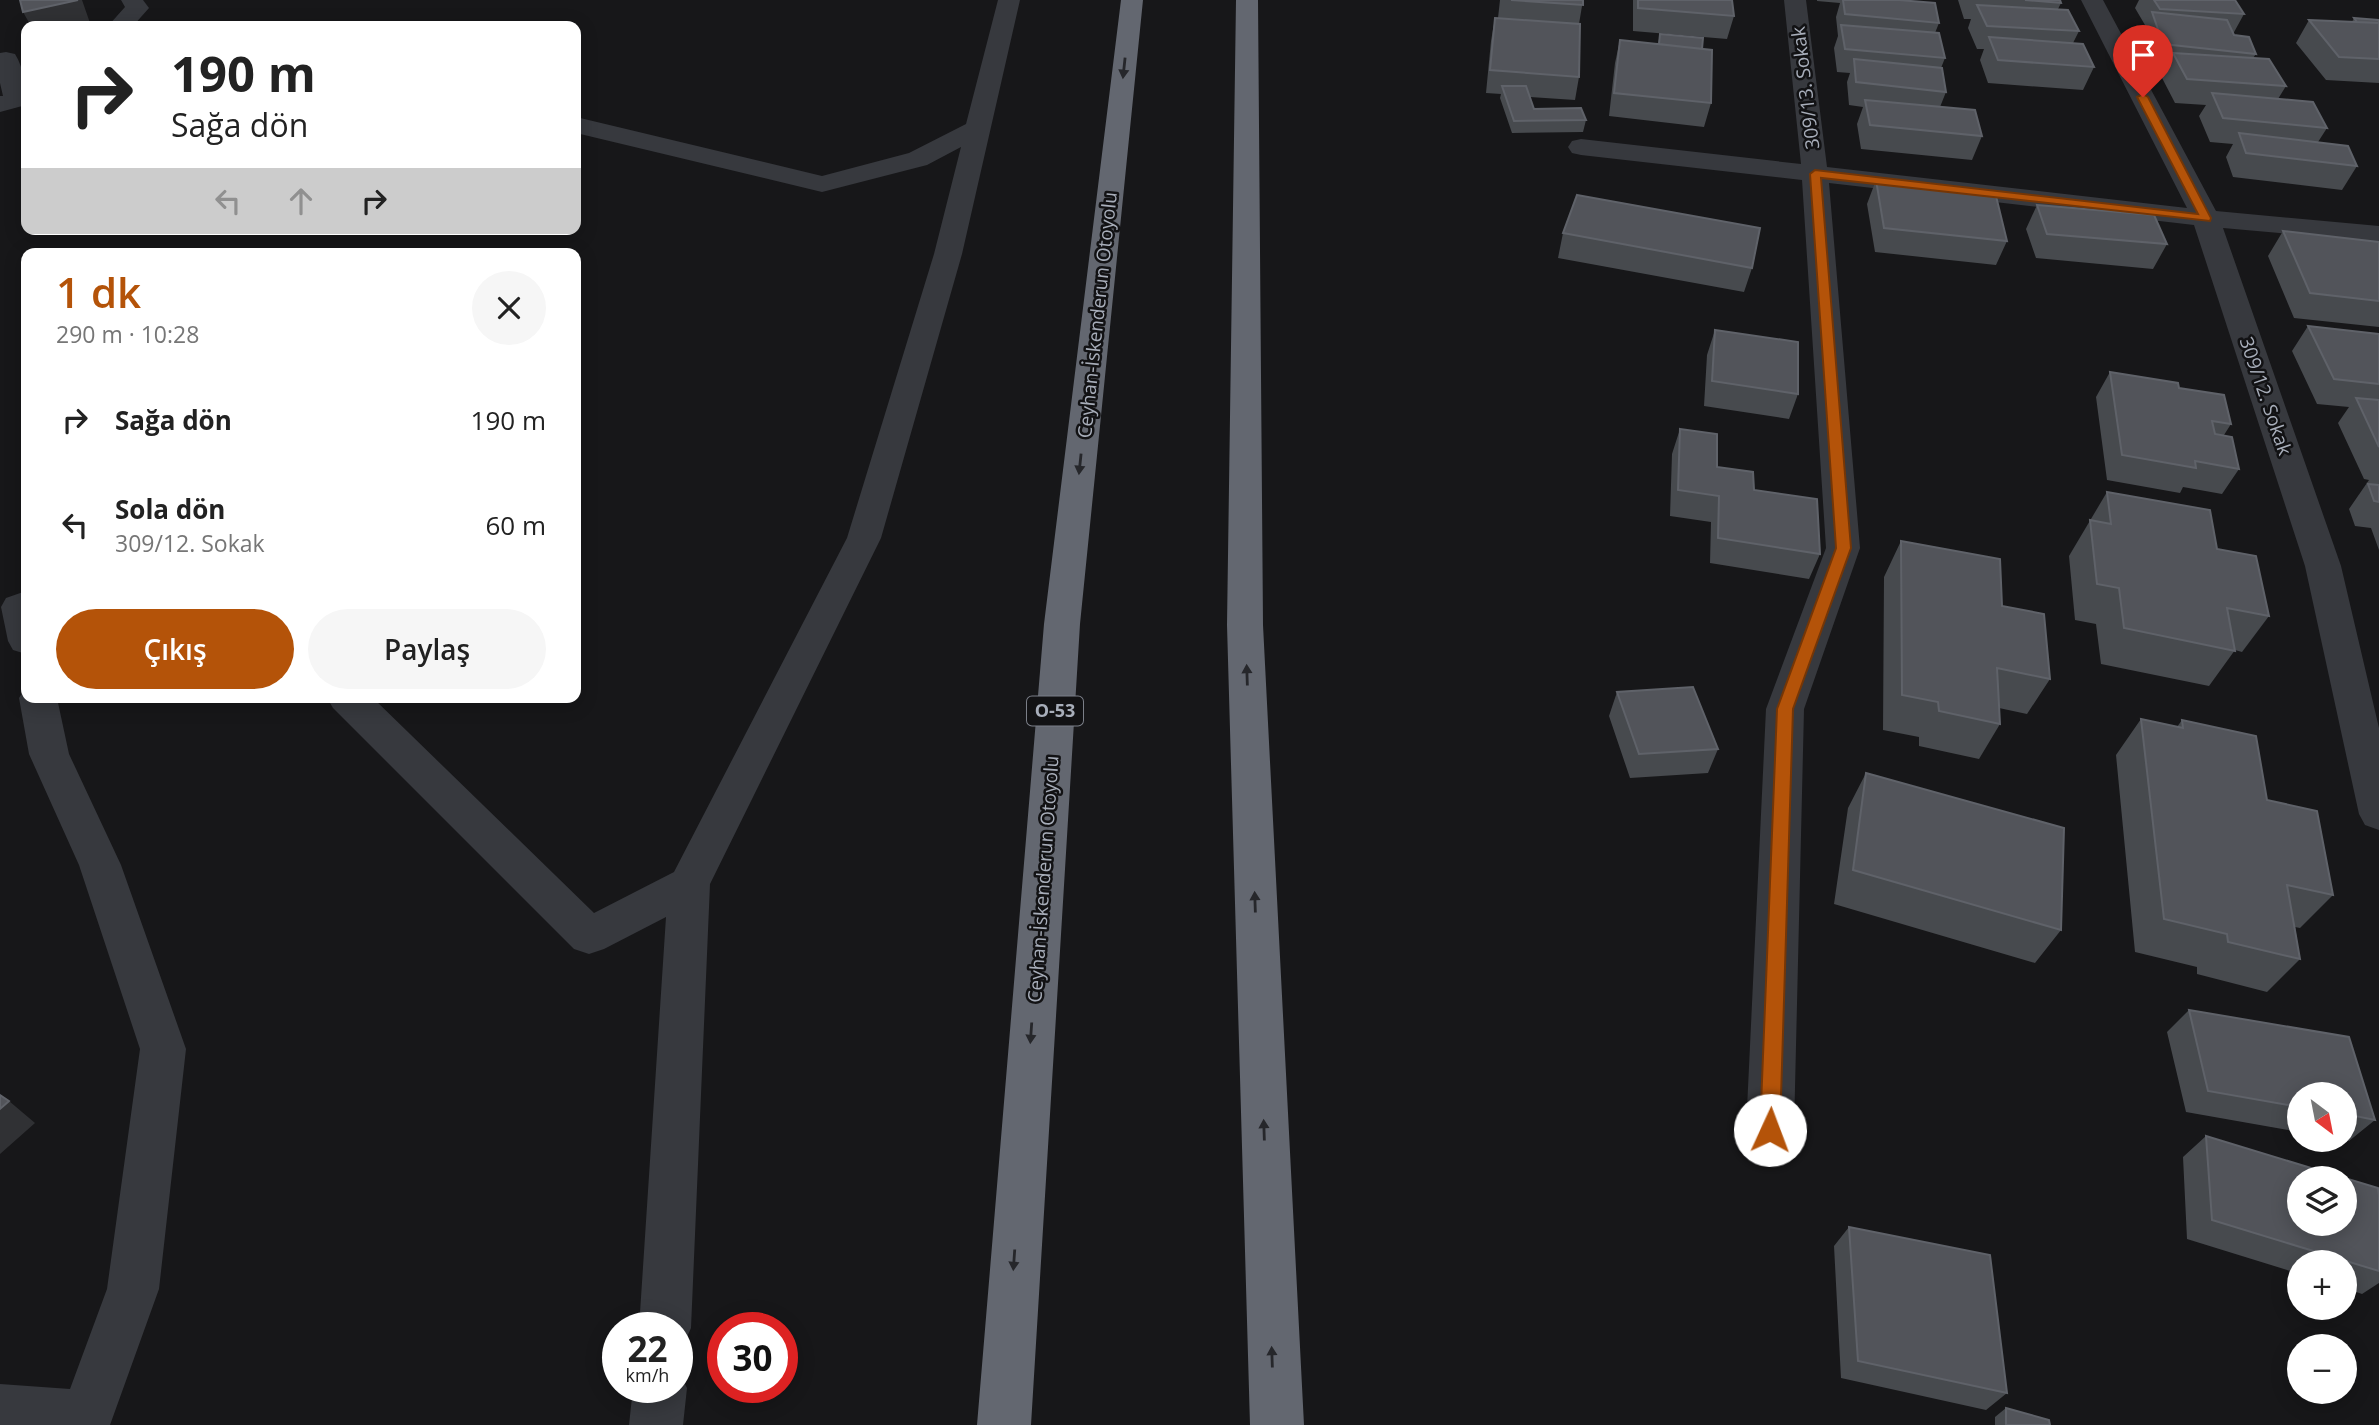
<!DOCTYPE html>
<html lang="tr">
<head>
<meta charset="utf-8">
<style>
  :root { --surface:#fff; --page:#f6f6f6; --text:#222; --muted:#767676; --accent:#b45309 }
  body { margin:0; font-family:"Open Sans",sans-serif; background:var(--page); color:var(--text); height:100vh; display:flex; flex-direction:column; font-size:26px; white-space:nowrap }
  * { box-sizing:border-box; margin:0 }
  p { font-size:23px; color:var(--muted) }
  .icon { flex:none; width:38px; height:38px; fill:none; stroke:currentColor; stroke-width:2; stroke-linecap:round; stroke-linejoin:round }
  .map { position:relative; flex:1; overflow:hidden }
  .details { position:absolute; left:21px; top:248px; width:560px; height:455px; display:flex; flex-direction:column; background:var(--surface); border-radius:14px; box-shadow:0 4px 18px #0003 }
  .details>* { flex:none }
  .banner { position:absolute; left:21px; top:21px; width:560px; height:214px; border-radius:14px; box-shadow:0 4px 18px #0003; background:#fff; color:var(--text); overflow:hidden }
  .needle { width:46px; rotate:148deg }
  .buttons { position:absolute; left:2287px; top:1082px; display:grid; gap:14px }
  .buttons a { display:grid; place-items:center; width:70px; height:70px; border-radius:50%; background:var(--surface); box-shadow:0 4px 18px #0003; font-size:35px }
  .speed { position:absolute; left:602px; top:1312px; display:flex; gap:14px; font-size:35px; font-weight:700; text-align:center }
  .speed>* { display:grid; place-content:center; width:91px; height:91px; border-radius:50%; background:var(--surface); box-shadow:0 4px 18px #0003; line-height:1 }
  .speed small { font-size:18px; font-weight:400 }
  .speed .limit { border:10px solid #d22; background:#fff; color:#111 }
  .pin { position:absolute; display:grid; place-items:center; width:60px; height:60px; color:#fff; margin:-72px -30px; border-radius:50% 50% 50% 0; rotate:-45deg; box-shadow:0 0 7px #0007 }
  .pin .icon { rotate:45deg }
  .me { position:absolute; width:77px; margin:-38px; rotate:2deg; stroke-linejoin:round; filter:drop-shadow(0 0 5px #0008) }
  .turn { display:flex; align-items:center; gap:24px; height:147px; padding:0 35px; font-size:32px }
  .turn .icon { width:91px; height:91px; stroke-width:2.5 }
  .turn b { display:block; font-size:49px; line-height:60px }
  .lanes { display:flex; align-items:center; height:66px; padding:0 35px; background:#0003; justify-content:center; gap:35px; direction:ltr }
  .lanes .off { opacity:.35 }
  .round { display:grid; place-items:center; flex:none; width:74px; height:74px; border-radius:37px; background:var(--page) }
  .head { display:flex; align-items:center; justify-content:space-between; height:119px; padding:0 35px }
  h1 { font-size:42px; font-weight:600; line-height:52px; color:var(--accent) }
  .cta { display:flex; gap:14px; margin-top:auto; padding:14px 35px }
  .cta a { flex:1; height:80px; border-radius:42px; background:var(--accent); color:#fff; font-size:28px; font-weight:600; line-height:80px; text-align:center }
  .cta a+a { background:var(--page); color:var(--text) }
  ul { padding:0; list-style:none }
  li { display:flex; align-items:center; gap:21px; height:105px; padding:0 35px }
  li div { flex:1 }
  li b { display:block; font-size:26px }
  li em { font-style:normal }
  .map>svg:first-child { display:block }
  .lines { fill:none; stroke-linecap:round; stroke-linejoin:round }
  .street { fill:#37393e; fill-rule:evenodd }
  .highway { fill:#636770; fill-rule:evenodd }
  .wall { fill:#474a4e }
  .shaded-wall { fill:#303134 }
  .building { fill:#52545a; stroke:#5f6269; stroke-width:2 }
  .oneway { fill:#26272b }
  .route { fill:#b45309; stroke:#753606; stroke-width:2 }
  .labels { text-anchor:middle; stroke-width:5; stroke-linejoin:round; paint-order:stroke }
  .shield { fill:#121214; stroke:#7b7f88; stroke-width:2 }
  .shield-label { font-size:18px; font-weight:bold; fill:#a8aeba }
  .street-label { font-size:19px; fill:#a8aeba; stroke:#121214 }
</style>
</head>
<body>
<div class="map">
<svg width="2379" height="1425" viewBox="0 0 2379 1425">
  <rect width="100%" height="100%" fill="#171719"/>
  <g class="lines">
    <path class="street" d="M121 0H143L149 8 133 26H108L125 7Z
      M998 0H1020L962 254 881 538 710 884 691 1328 683 1346 677 1349V1328H639L666 917 604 949 589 954 574 949 333 708 327 698H373L594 913 674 872 847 538 934 254 961 147 927 165 822 192 576 133V117L822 176 909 153 966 124Z
      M1784 0H1806L1827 167 2187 208 2081 0H2103L2216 211 2379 226V242L2223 228 2341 566 2379 728V830L2365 825 2359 814 2305 566 2194 225 1829 183 1860 548 1804 709 1794 1130 1787 1146 1770 1152 1753 1146 1746 1130 1766 709 1826 548 1802 180 1581 155 1572 153 1568 147 1572 141 1581 139 1801 164Z
      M6 52 15 54C24 68 26 88 26 105L0 112V96H3L0 83V53Z
      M26 591V654L13 650 8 641 1 607 6 598Z
      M26 687V698H57L69 754 121 865 186 1049 159 1289 110 1425H0V1384L70 1389 107 1289 140 1049 79 865 29 754 19 698Z
      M677 1368 687 1388 683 1425H629L633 1388H677Z"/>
    <path class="highway" d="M1121 0H1143L1080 624 1031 1425H977L1044 624Z
      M1236 0H1258L1263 625 1304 1425H1250L1227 625Z"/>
  </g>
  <path class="wall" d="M1500 0H1583L1579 24V77L1575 100 1530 97 1534 109 1586 120 1583 132 1512 133 1500 98 1501 94 1486 93 1491 41 1495 18H1498Z
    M1633 0H1732L1734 16 1727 39 1633 31Z
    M1817 0H1899L1939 23 1935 33 1945 58 1941 68 1946 92 1940 107 1982 136 1972 160 1861 149 1857 124 1863 107 1849 105 1847 82 1850 73 1837 72 1834 48 1838 36 1836 17 1840 3 1817 1Z
    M1958 0H2060L2061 3 2058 9 2079 31 2073 43 2094 67 2083 90 1988 83 1980 60 1984 49H1977L1968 28 1971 19H1964Z
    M2135 0H2235L2244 14 2233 34 2234 35 2256 54 2253 58 2286 86 2278 99 2327 128 2318 142 2357 166 2342 190 2233 177 2226 157 2233 144 2210 142 2199 116 2206 105 2175 103 2161 76 2165 68 2152 67 2141 35 2145 25 2135 8 2139 0Z
    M2354 18 2379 20V83L2326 80 2296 43 2309 20 2352 22Z
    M1660 34 1702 49 1711 103 1704 127 1609 116 1615 63 1620 40 1658 44Z
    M1876 180 2007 241 1996 265 1875 252 1867 204Z
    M2037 205 2167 244 2153 269 2036 258 2026 229Z
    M2283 231 2379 242V327L2294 318 2268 256Z
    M1563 233 1752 268 1744 292 1558 258Z
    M2308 326 2379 334V550L2371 528 2355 526 2349 509 2369 480 2364 479 2338 423 2349 407 2317 404 2292 351Z
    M1715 330 1798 394 1789 419 1704 406 1707 355Z
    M2110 372 2179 388 2231 424 2224 435 2239 469 2222 494 2183 487 2180 493 2107 480 2096 397Z
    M1680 429 1717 467 1754 490 1820 554 1809 579 1710 563 1711 522 1670 516 1672 454Z
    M2107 492 2217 549 2269 616 2242 652 2235 650 2209 686 2101 664 2096 624 2075 620 2069 556Z
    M1901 541 2002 606 2050 679 2027 714 1999 708 2000 724 1979 759 1919 746V737L1883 730 1884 577Z
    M1617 692 1718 749 1708 773 1630 778 1609 716Z
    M2141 719 2177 727 2182 720 2267 800 2333 895 2300 928 2295 927 2300 959 2267 992 2197 974V967L2135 952 2116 755Z
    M1866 773 2061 930 2035 963 1834 904 1848 808Z
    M2189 1010 2349 1037 2375 1120 2349 1141 2340 1139H2345V1094H2300V1132L2186 1112 2167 1032Z
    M2206 1136 2379 1196V1283L2362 1294 2345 1288V1262H2300V1274L2187 1239 2183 1157Z
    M1849 1227 2007 1393 1986 1410 1841 1378 1834 1246Z
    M2006 1408 2050 1425H1995V1417Z"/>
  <path class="shaded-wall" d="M78 0H82L90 23 74 26H31L23 12Z
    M9 1101 35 1123 0 1154V1109Z"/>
  <path class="building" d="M20 0H78L23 12Z
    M1511 0H1583V5Z
    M1638 0H1732L1734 16 1638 8Z
    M1843 0H1899L1935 3 1939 23 1845 14Z
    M2025 0H2060L2061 3Z
    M2154 0H2235L2244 14 2160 9Z
    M1977 5 2068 10 2079 31 1987 26Z
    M2152 12 2227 20 2234 35 2249 37 2256 54 2163 44Z
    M1495 18 1580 24 1579 77 1490 70Z
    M2354 18 2379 20V23L2357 22Z
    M2309 20 2379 23V59L2339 57Z
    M1841 25 1939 33 1945 58 1845 49Z
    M1660 34 1703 38 1702 49 1659 44Z
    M1989 37 2083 44 2094 67 1998 60Z
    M1620 40 1712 50 1711 103 1614 93Z
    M2173 53 2269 59 2286 86 2187 79Z
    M1854 59 1942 68 1946 92 1856 82Z
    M1502 86H1526L1534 109 1581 108 1586 120 1514 121Z
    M2212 93 2313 102 2327 128 2223 118Z
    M1865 100 1975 110 1982 136 1870 125Z
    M2239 133 2348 146 2357 166 2246 153Z
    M1876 180 1995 192 2007 241 1884 228Z
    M1577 195 1760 228 1752 268 1563 233Z
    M2037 205 2154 215 2167 244 2047 234Z
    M2283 231 2379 242V301L2310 293Z
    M2308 326 2379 334V384L2334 379Z
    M1715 330 1798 342V394L1712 381Z
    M2110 372 2178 383 2179 388 2224 395 2231 424 2212 421 2215 434 2232 437 2239 469 2195 461 2196 468 2122 455Z
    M2356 398 2379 400V447Z
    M1680 429 1717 434V467L1753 472 1754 490 1817 499 1820 554 1718 538 1719 496 1678 490Z
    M2368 484 2379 485V502L2374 501Z
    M2107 492 2210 510 2217 549 2256 556 2269 616 2227 608 2235 651 2124 628 2119 588 2097 584 2090 520 2111 524Z
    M1901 541 2000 559 2002 606 2044 614 2050 679 1997 668 2000 724 1939 711 1938 702 1902 695Z
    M1693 687 1718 749 1639 754 1617 692Z
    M2141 719 2183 728 2182 720 2256 736 2267 800 2317 811 2333 895 2287 885 2300 959 2228 942 2227 934 2164 919Z
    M1866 773 2064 828 2061 930 1853 870Z
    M2189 1010 2349 1037 2375 1120 2345 1114V1094H2300V1107L2208 1091Z
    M0 1095 9 1101 0 1109Z
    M2206 1136 2344 1178H2300V1223H2345V1178L2378 1188 2379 1196V1271L2212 1220Z
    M1849 1227 1990 1255 2007 1393 1858 1361Z
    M2006 1408 2049 1420 2050 1425H2006Z"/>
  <defs><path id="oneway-solid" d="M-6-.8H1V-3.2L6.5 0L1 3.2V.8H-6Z" transform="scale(1.75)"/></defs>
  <g class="oneway">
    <use href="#oneway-solid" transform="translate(1124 68) rotate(96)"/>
    <use href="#oneway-solid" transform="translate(1080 464) rotate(96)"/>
    <use href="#oneway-solid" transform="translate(1247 675) rotate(-92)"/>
    <use href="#oneway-solid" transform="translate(1255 902) rotate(-92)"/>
    <use href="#oneway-solid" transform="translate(1031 1033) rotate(94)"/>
    <use href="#oneway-solid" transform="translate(1264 1130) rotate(-92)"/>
    <use href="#oneway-solid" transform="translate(1014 1260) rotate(94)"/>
    <use href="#oneway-solid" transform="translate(1272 1357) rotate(-92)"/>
  </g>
  <path class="route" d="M2143 94 2148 97 2211 218 2210 221 1821 178 1851 548 1793 709 1780 1130 1777 1136 1770 1139 1763 1136 1760 1130 1777 709 1836 548 1810 174 1815 170 2198 214 2137 97Z"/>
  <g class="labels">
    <rect class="shield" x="1027" y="696.5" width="56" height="29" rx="5"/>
    <g class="shield-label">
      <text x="1055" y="717">O-53</text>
    </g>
    <g class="street-label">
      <text transform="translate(1805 88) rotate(-97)" y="7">309/13. Sokak</text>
      <text transform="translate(1097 315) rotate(-84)" y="7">Ceyhan-İskenderun Otoyolu</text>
      <text transform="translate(2266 396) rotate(71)" y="7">309/12. Sokak</text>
      <text transform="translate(1043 879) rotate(-86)" y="7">Ceyhan-İskenderun Otoyolu</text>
    </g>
  </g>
</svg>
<div class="buttons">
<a><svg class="needle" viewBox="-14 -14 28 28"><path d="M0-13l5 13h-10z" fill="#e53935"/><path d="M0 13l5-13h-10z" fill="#767676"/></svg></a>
<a><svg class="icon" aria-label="layers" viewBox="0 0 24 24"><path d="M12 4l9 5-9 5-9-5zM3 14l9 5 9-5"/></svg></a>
<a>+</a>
<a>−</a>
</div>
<div class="speed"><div>22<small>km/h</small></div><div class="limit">30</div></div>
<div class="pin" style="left:2143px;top:97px;background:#d93025"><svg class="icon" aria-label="arrive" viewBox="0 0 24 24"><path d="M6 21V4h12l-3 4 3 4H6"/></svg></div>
<svg class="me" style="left:1770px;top:1130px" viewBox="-20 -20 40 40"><circle r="19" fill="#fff"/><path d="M0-13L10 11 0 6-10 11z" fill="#b45309"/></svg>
<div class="banner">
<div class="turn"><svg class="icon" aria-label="right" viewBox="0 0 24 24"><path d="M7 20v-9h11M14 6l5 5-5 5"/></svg><div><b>190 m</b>Sağa dön</div></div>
<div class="lanes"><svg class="icon off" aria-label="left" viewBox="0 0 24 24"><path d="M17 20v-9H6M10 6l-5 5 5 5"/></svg><svg class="icon off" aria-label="ahead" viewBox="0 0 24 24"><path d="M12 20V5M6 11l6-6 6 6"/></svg><svg class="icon" aria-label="right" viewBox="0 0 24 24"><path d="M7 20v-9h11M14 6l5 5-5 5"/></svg></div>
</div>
<section class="details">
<div class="head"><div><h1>1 dk</h1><p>290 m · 10:28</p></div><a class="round"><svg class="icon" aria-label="close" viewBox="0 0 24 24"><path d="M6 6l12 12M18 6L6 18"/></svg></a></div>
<ul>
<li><svg class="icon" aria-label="right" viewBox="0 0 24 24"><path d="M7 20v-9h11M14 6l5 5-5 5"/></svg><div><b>Sağa dön</b></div><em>190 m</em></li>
<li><svg class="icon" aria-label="left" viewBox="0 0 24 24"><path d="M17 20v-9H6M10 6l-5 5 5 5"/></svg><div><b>Sola dön</b><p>309/12. Sokak</p></div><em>60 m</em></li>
</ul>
<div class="cta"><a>Çıkış</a><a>Paylaş</a></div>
</section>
</div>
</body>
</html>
